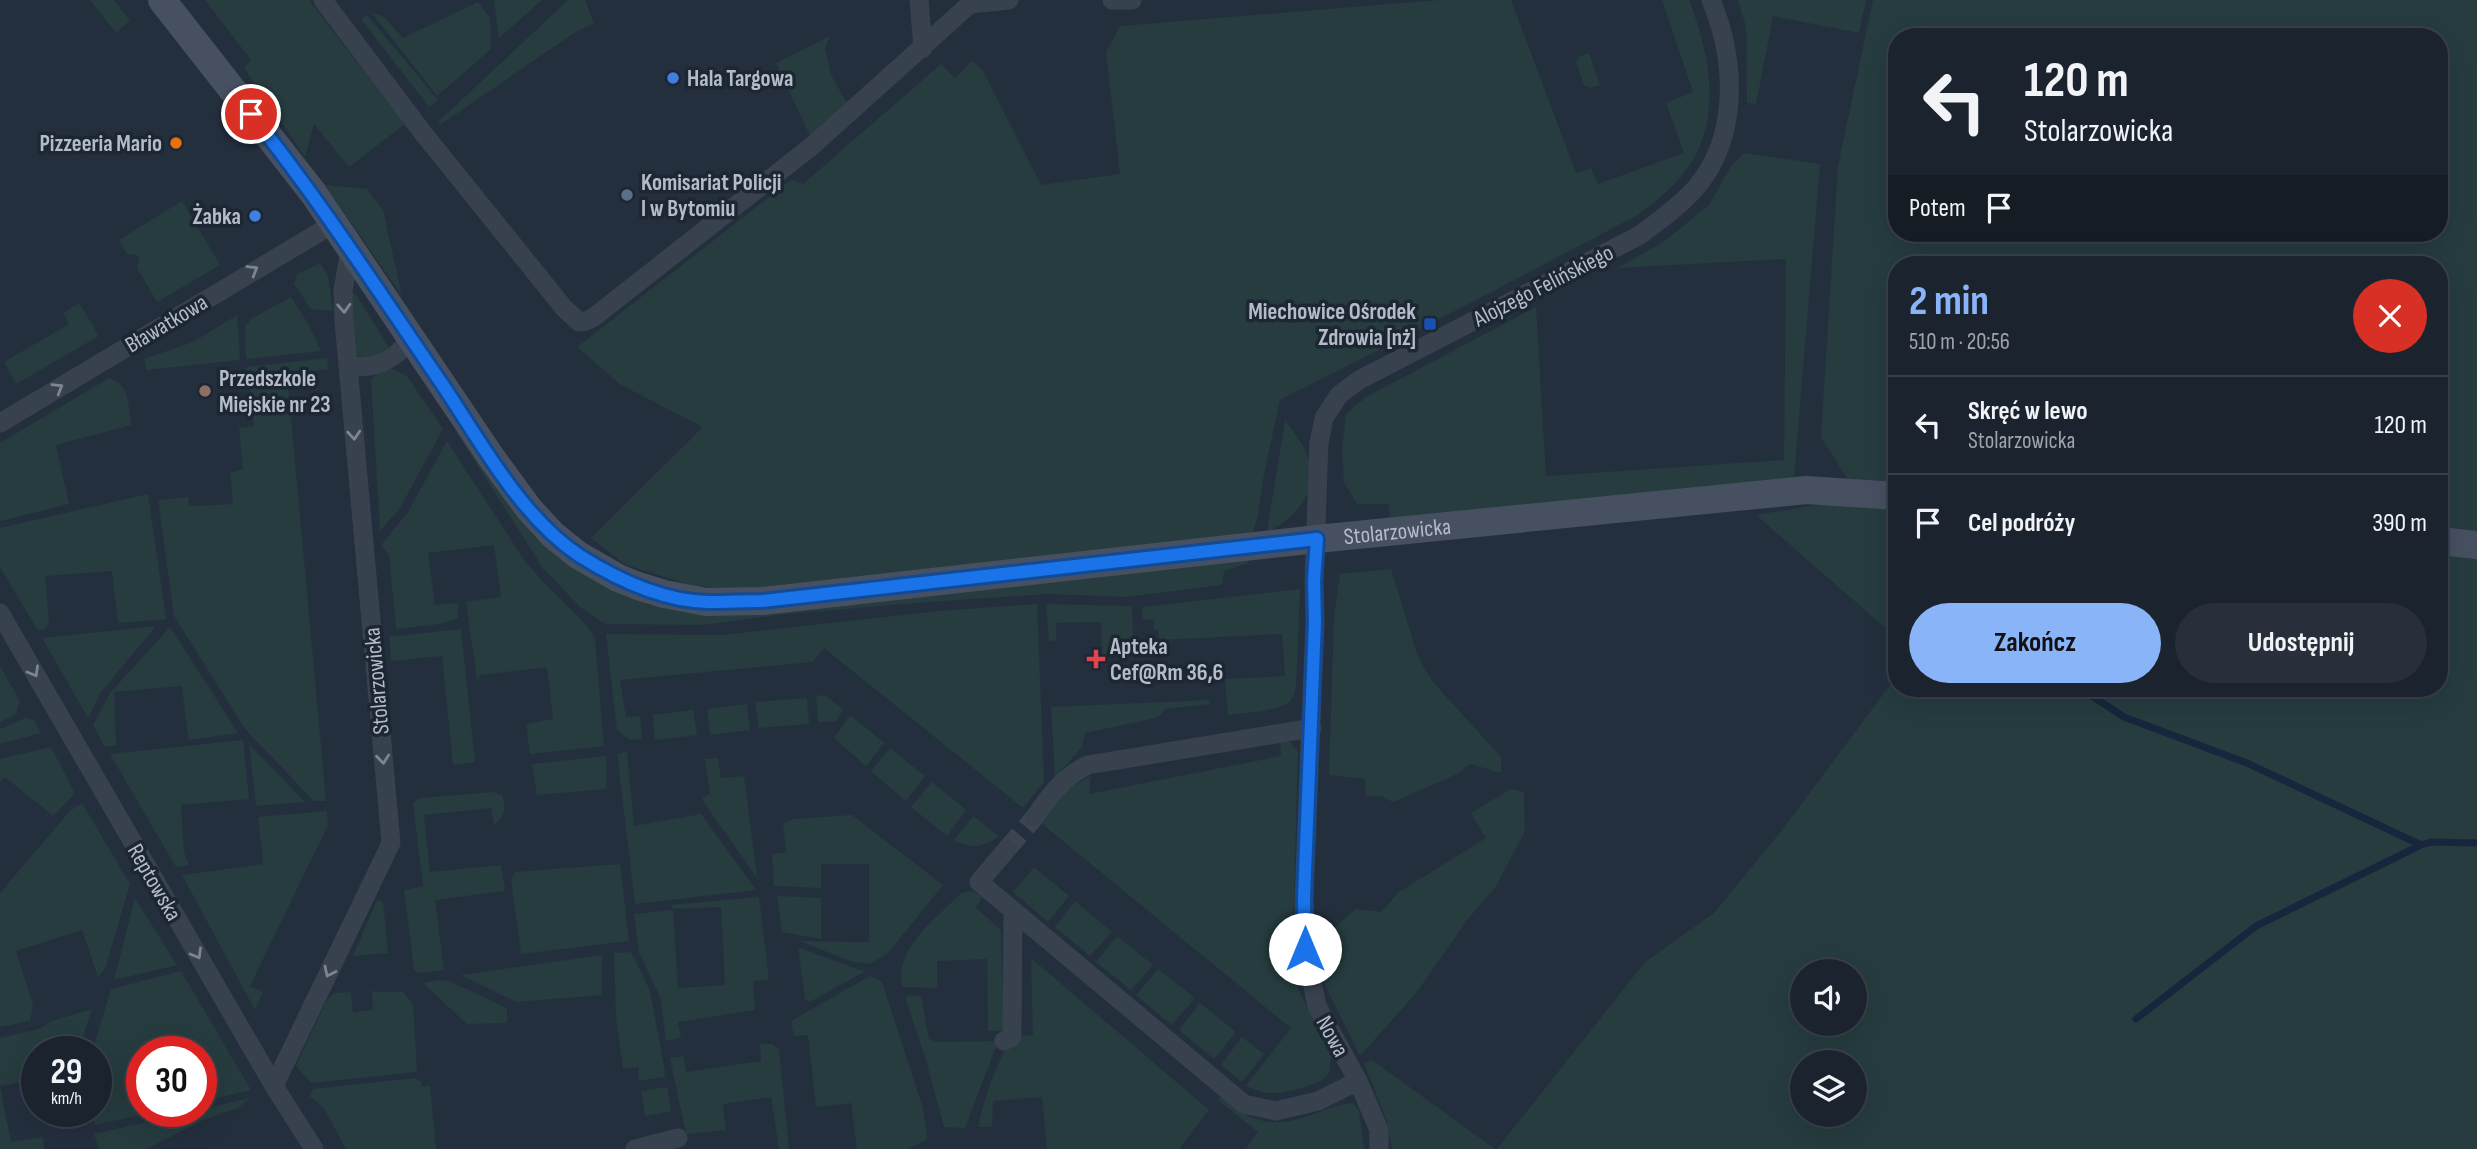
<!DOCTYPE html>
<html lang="pl">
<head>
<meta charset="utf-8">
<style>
  :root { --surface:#1b232e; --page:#282f3a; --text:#f1f3f6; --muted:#a0a4aa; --line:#39404a; --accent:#8ab4f8 }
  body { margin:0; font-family:"Sofia Sans Condensed",sans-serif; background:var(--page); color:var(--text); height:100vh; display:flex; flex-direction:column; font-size:26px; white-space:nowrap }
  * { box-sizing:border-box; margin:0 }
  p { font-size:23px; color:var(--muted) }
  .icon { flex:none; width:38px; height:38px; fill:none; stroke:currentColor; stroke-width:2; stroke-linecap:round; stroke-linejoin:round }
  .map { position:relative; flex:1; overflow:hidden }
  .details { position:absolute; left:1888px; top:256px; width:560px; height:441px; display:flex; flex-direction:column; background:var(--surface); border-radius:28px; box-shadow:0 7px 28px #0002,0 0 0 2px var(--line) }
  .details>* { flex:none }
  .banner { position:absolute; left:1888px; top:28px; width:560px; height:214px; border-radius:28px; box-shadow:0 7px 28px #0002,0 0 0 2px var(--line); background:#1b232e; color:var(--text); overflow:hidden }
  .buttons { position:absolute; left:1790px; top:959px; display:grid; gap:14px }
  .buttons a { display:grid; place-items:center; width:77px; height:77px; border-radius:50%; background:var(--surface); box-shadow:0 7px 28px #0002,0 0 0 2px var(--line); font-size:35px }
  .speed { position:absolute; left:21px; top:1036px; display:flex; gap:14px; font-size:35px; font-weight:700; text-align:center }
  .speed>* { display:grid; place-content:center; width:91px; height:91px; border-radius:50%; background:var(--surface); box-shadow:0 7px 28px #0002,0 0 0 2px var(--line); line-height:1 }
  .speed small { font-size:18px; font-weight:400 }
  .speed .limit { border:10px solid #d22; background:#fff; color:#111 }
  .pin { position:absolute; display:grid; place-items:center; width:60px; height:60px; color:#fff; margin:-30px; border:4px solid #fff; border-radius:50%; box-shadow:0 2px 7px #0007 }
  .me { position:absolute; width:77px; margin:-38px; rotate:0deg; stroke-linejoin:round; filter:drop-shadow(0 0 5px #0008) }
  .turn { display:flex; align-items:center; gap:24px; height:147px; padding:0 21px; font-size:32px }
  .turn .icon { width:91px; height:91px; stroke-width:2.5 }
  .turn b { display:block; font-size:49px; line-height:60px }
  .then { display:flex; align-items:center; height:66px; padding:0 21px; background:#0003; gap:14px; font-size:26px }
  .round { display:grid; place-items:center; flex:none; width:74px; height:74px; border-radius:37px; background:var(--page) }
  .summary { display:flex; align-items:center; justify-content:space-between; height:119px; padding:0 21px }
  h1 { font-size:42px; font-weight:700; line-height:52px; color:var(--accent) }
  .cta { display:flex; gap:14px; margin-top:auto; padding:14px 21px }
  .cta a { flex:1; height:80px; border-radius:42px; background:var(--accent); color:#111; font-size:28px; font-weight:700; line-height:80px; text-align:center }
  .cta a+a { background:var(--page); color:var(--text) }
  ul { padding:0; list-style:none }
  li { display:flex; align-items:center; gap:21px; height:98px; padding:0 21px; border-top:2px solid var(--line) }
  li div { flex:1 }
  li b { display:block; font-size:26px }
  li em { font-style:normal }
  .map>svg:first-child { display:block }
  .green { fill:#263c3f; fill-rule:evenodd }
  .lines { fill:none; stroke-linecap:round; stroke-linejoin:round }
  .stream { stroke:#17263c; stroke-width:7 }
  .street-tunnel { stroke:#3a4453; stroke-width:19; stroke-dasharray:19 10; stroke-linecap:butt }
  .street { stroke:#38414e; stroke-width:19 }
  .secondary { stroke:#465061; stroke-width:28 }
  .oneway { stroke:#7c8592 }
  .route-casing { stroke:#114b97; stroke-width:18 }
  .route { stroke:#1a73e8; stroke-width:12 }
  .shop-dot { fill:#3f7fe0; stroke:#1d2633; stroke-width:2.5 }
  .food-dot { fill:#e8710a; stroke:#1d2633; stroke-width:2.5 }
  .service-dot { fill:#5c6f8a; stroke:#1d2633; stroke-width:2.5 }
  .transit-dot { fill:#1a4fb4; stroke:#1d2633; stroke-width:2.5 }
  .education-dot { fill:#8d6e63; stroke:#1d2633; stroke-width:2.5 }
  .health-dot { fill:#e0444e; stroke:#1d2633; stroke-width:2.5 }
  .labels { text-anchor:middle; stroke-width:7; stroke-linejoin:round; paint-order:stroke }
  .poi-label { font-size:23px; font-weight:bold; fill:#b4bcc9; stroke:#1d2633; text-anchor:start }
  .street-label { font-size:23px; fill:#b4bcc9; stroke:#1d2633 }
</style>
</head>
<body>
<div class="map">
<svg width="2477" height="1149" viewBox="0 0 2477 1149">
  <rect width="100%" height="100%" fill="#242f3e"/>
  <path class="green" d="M90 0H114L130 21 116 33Z
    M205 0H309L405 124 349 167 314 124 305 157 244 68 251 60Z
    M494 0H542L499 38Z
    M568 0H585L594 23 574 33 440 125 438 122Z
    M1439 0H1511L1576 173 1591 168 1598 184 1684 153 1666 103 1693 92 1662 0H1689C1709 51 1722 113 1691 163 1677 185 1656 201 1636 216L1430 324 1280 400 1263 479 1258 516 1252 535 733 590 690 585 624 564 591 538 703 427 621 385 577 347 791 180 803 184 941 64 955 78 972 61 982 69 1041 185 1120 174 1106 52 1120 26Z
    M1738 0H1866L1859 33 1773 16 1756 104 1747 103 1746 27Z
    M1873 0H2477V1149H1497L1645 962 1714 913 1782 830 1893 681 1889 631 1756 515 1823 504 1897 509V688H2440V264H1897V488L1848 480 1821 437 1838 166ZM1897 37H2440V233H1897ZM1802 971H1855V1024H1802ZM1802 1062H1855V1115H1802Z
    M478 2 490 18 491 49 437 96 371 12 384 17 403 38Z
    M367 15 438 100 429 107 361 19Z
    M830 36 825 48 831 75 847 103 810 136 776 63Z
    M1589 53 1600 85 1590 88 1584 85 1576 62 1578 57Z
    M1744 153 1820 164 1794 479 1391 521 1388 504H1357L1344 482 1342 450 1346 414 1366 397 1536 307 1546 476 1784 460 1786 259 1618 268 1666 240 1709 205 1731 166Z
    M325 185 367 189 383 210 402 296Z
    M182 201 220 265 157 302 137 268 139 259 137 255 127 254 119 240Z
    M320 263 328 275 333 311 311 309 294 284 297 274Z
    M350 289 356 295 389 347C380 354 366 362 355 354Z
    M291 297 309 325 321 351 246 359 245 326 251 319Z
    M79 303 99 336 16 384 4 362 69 324 63 313Z
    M237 315 240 360 146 370 144 359 193 342Z
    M327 358 328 369 287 374 326 801H314L245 729 174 616 158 500 188 497 189 506 233 504 230 473 243 469 239 428 254 426 247 367Z
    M390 368 407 376 443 429 400 508 380 531 371 380 379 372Z
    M109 378C131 385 128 405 131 425L56 445 69 504 0 521V443Z
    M1285 420C1294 433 1307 448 1310 463 1317 494 1293 520 1267 532Z
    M453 427 527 525 575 569 649 605 702 615 1248 559V563L1224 571 1222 585 1126 597 1048 594 941 601 786 614 703 625 605 624 580 607 543 568Z
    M447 441 524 560 546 585 586 625 595 638 604 746 530 754 526 724 553 719 547 667 480 675 477 680 466 602 501 597 494 545 428 553 435 605 458 603V618L440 624 396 629 389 555 381 545 408 512Z
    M148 494 166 619 118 623 112 571 45 576 49 623 46 628 38 631 0 567V528Z
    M1391 569 1418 657 1433 682 1501 757V773L1470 764 1457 774 1393 802 1381 796H1366L1365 779 1329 775 1334 616 1340 574Z
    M1300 589 1296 688C1294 694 1293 699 1288 703 1276 711 1243 713 1228 715L1225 679 1285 676 1282 634 1159 640 1158 630H1154V619L1143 620 1142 607Z
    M1037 604 1044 782 1023 808 824 648 813 662 620 680 626 717 640 716 642 739 630 740 617 730 606 634 721 635 939 611Z
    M1046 604 1132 606 1134 655H1102L1101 622 1056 623V640L1049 642Z
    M156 626 101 692 88 718 42 638Z
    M170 627 238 733 189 740 187 731 182 686 114 692 116 745 105 747 93 725 110 693Z
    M461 629 475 762 453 765 442 656 391 661 389 637Z
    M0 666 20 701 15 715 0 722Z
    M825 695 843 709 836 721 818 722 816 696Z
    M807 698 809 724 759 728 755 702Z
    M1209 700V704L1164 709 1162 714 1156 718 1085 733 1082 747 1055 778 1051 707Z
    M747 704 750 730 710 735 707 709Z
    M693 710 697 735 655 740 653 715Z
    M850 715 884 743 866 766 834 738Z
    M25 718 34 720 41 733 0 744V729Z
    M243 740 249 799 181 805 184 852 189 865 176 867 110 754Z
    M1280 740 1290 742 1298 751 1292 969 1301 995 1334 1058 1330 1060C1330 1064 1331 1068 1330 1071 1324 1086 1282 1094 1268 1093 1260 1092 1253 1089 1246 1086L1291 1028 1041 823 1064 791 1091 776 1089 794 1281 756Z
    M249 744 305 802 256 806Z
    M51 747 75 793 53 816 5 777 0 782V759Z
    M890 748 925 776 906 801 871 771Z
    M627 751 634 826 701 814 756 890 635 904 617 754Z
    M606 756V789L537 795 532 764Z
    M718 758 721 778 744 776 757 878 703 801V797L710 794 705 759Z
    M932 782 966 810 947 836 911 807Z
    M1511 789 1524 792 1525 831 1495 888 1468 919 1416 993 1360 1056 1319 973 1315 945 1356 909 1381 912 1399 892 1486 838 1471 813Z
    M493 792 502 795C506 809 506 816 494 825L491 808 424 815 430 872 501 865 505 891 435 900 444 970 419 973 414 970 404 890 423 886 413 803 419 798Z
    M82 803 130 884 105 969 98 977 82 930 16 951 33 1005 30 1021 0 1027V893L70 811Z
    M327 811 328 825 250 986 263 992 255 1010 182 875 263 864 258 817Z
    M852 815 943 885 888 953 870 964 850 961 800 941 869 942V864H821V888L774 886 772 854 786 852 783 824 793 819Z
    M973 816 999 836C983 847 971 850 954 840Z
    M620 864 629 941 521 954 511 879 515 872Z
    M1034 867 1069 896 1048 922 1013 892Z
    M973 891 982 897 976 908 1001 930 1004 1031H988L987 959 937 961V988L902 987C894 948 936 919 961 893Z
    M777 896 821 898V939L782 932Z
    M759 897 769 979 753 981 755 1010 678 1022 681 1038 666 1041 660 997 639 952 634 914 673 910 678 988 725 985 721 907 673 909 671 905Z
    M135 898 177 965 114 980Z
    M377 900 383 902 388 953 353 956Z
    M1075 901 1112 932 1090 956 1055 927Z
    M1117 936 1153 965 1131 990 1096 962Z
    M798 947 859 970 865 971 810 1002 805 999Z
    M631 952 650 991 665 1072 664 1077 639 1081 638 1067 623 1069 616 1018 614 953Z
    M602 955V995L516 1002 461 975Z
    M1031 958 1209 1110 1179 1149H1047L1042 1097 993 1101 992 1127H978C985 1095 996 1065 1012 1037L1033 1035Z
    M1158 969 1195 998 1172 1025 1136 995Z
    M181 971 251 1090 201 1102V1052H142V1111H158L95 1125 92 1111H96V1052H92L111 989Z
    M870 976 882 982 923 1108 927 1139 909 1149H857L851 1103 816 1107 808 1035 794 1036 791 1021Z
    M439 980 449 981 507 1008V1023L467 1024 423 983Z
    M372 990 376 992H403L413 1004 417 1072 311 1083 296 1066 326 1001 334 993 351 992 353 1012 373 1010Z
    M908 995 921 997 929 1038 936 1042 998 1041 965 1128 944 1127 925 1057 906 1000Z
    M1200 1003 1236 1032 1214 1059 1179 1030Z
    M92 1009 78 1052H37V1079L0 1086 11 1142 43 1137 44 1149H0V1038L39 1029 52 1021Z
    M1242 1037 1264 1054 1242 1082 1221 1065Z
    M760 1044H772L779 1049 789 1149H779L771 1097 723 1104 726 1130 686 1134 670 1058 683 1056 686 1072 761 1061Z
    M1372 1060 1495 1149H1392L1387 1121 1364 1063Z
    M415 1078 421 1082 422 1087 430 1086 436 1149H346L323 1107 309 1096 313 1089Z
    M667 1087 671 1111 645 1116 641 1091Z
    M1221 1096C1254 1125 1274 1129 1316 1113 1329 1109 1339 1104 1353 1103L1359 1111 1364 1149H1246L1258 1132 1218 1100Z
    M250 1098 238 1108 206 1119 146 1149H99L94 1134Z"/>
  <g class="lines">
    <path class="stream" d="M2080 688 2124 717 2247 763 2421 845
      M2136 1019 2256 926 2421 845 2431 842 2477 843"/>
    <path class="street-tunnel" d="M1007 849 1035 817"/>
    <path class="street" d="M323 0 423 133 564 308 579 322 586 321 594 317 812 146 970 4 1009 0
      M919 0 923 48
      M1112 0H1132
      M348 367C377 368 392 362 411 339
      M0 423 333 224
      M0 613 274 1086 314 1149
      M1035 817C1050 795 1064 776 1088 765L1312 728
      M1007 849 979 882 1244 1104 1276 1111 1318 1101 1358 1081
      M1004 1041 1012 1037 1013 911
      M274 1086 391 843 344 321 343 290 350 250
      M635 1149 678 1138
      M1379 1149V1130L1358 1081 1317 1006 1305 949 1304 898 1315 621 1314 581 1319 443 1324 418 1339 395 1359 380 1640 235C1659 221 1678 207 1694 190 1740 138 1736 60 1711 0"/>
    <g class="secondary">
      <path id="s1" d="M162 0 314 194 491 457 529 509 553 535 578 555 618 578 638 586 664 594 706 602 762 601 1317 539 1806 490 1897 496"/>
      <path d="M2440 541 2477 545"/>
    </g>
  </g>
  <defs><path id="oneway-chevron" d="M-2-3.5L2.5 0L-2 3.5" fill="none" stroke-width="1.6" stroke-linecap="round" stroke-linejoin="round" transform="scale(1.75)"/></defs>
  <g class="oneway">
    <use href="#oneway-chevron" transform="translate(253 270) rotate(-31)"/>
    <use href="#oneway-chevron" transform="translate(344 308) rotate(87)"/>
    <use href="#oneway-chevron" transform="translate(58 388) rotate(-31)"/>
    <use href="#oneway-chevron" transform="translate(354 435) rotate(85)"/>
    <use href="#oneway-chevron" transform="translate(34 672) rotate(60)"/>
    <use href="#oneway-chevron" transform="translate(383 759) rotate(84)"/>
    <use href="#oneway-chevron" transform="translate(197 954) rotate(60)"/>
    <use href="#oneway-chevron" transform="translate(329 972) rotate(116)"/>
  </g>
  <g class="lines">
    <defs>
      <path id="route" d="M251 114C321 202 381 295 444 387 482 444 522 518 580 556 618 580 663 601 708 602 726 602 744 601 762 601L1317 539 1314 581 1315 621 1304 898 1305 949"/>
    </defs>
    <use href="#route" class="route-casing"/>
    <use href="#route" class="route"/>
  </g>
  <g class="shop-dot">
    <circle cx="673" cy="78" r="7"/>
    <circle cx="255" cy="216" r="7"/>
  </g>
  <circle class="food-dot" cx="176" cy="143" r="7"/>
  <circle class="service-dot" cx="627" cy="195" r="7"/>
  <rect class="transit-dot" x="1423" y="317" width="14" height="14" rx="3.5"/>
  <circle class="education-dot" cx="205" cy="391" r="7"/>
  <path class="health-dot" d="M1092.5 648.5h7v7h7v7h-7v7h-7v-7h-7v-7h7z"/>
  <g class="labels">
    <g class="poi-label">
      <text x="687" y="86">Hala Targowa</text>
      <text x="162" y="151" text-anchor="end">Pizzeeria Mario</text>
      <text x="641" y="190">Komisariat Policji<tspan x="641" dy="26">I w Bytomiu</tspan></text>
      <text x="241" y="224" text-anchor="end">Żabka</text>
      <text x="1416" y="319" text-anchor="end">Miechowice Ośrodek<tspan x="1416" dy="26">Zdrowia [nż]</tspan></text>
      <text x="219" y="386">Przedszkole<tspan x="219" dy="26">Miejskie nr 23</tspan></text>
      <text x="1110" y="654">Apteka<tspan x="1110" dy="26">Cef@Rm 36,6</tspan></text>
    </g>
    <g class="street-label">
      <text transform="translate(1543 285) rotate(-27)" y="8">Alojzego Felińskiego</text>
      <text transform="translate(166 323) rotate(-31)" y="8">Bławatkowa</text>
      <text dy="8" stroke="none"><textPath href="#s1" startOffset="1528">Stolarzowicka</textPath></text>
      <text transform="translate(376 681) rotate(-95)" y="8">Stolarzowicka</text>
      <text transform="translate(155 882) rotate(60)" y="8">Reptowska</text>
      <text transform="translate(1333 1036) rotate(61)" y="8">Nowa</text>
    </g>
  </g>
</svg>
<div class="buttons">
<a><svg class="icon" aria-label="sound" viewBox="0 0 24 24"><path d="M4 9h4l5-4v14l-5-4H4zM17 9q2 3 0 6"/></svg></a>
<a><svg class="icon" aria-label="layers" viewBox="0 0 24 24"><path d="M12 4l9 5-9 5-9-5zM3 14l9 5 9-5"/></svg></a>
</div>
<div class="speed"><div>29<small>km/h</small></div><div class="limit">30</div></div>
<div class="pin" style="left:251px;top:114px;background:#d93025"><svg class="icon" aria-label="arrive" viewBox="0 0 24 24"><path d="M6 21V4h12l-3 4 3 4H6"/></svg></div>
<svg class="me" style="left:1305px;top:949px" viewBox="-20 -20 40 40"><circle r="19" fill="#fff"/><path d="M0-13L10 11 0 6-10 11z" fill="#1a73e8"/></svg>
<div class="banner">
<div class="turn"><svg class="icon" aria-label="left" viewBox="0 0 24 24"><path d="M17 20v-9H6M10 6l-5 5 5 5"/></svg><div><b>120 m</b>Stolarzowicka</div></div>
<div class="then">Potem<svg class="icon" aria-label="arrive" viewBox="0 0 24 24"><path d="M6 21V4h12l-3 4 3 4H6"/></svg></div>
</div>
<section class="details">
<div class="summary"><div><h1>2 min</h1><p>510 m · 20:56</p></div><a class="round" style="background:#d93025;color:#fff"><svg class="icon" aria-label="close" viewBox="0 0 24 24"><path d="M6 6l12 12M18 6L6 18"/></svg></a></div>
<ul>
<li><svg class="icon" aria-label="left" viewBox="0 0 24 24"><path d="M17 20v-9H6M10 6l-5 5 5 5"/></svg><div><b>Skręć w lewo</b><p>Stolarzowicka</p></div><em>120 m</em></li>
<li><svg class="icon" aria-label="arrive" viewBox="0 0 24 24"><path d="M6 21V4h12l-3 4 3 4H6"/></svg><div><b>Cel podróży</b></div><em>390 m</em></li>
</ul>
<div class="cta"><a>Zakończ</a><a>Udostępnij</a></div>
</section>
</div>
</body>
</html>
